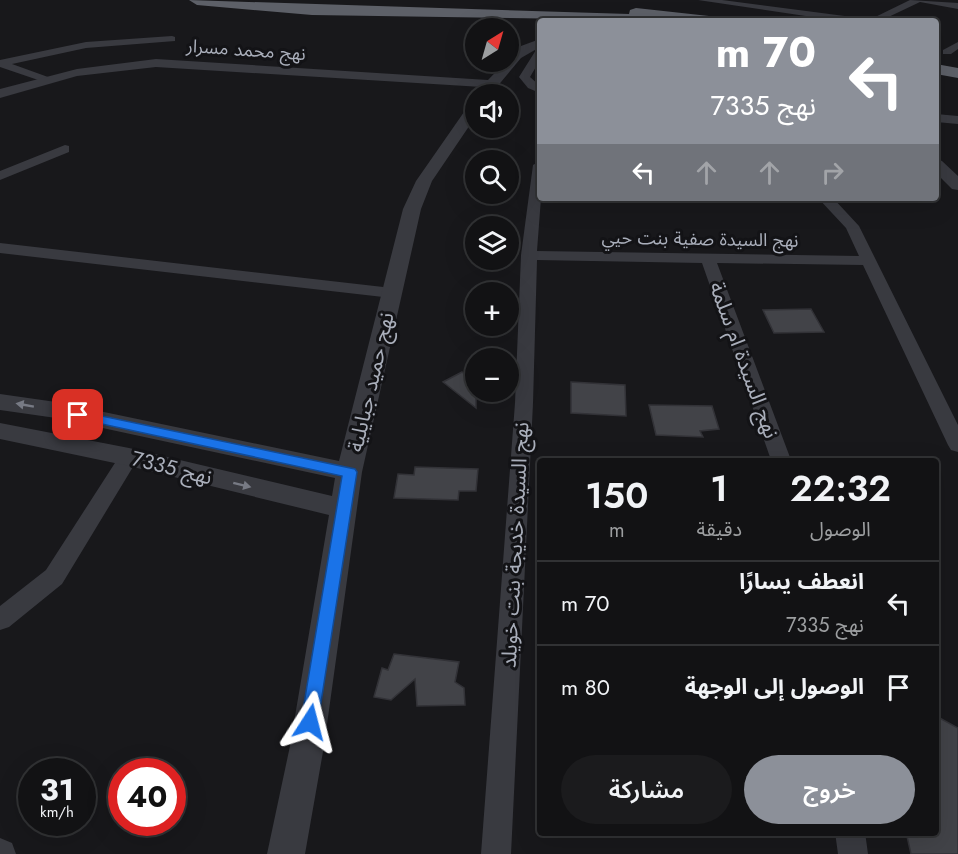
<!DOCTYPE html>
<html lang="ar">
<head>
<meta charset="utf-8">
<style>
  :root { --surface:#121214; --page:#1b1b1d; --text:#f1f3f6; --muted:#9c9ea0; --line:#313234; --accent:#8c9099 }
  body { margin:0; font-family:Jost,"Noto Sans Arabic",sans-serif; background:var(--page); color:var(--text); direction:rtl; height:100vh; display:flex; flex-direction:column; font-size:22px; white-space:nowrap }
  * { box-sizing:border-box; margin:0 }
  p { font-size:20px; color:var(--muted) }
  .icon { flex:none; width:33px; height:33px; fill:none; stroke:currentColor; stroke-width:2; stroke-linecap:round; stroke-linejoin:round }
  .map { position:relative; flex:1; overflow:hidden; direction:ltr }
  .details { position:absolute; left:537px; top:458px; width:402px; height:378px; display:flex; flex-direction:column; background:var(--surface); border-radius:6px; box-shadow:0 6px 24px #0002,0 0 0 2px var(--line); direction:rtl }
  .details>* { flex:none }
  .top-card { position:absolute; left:537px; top:18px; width:402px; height:183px; border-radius:6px; box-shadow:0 6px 24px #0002,0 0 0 2px var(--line); direction:rtl; background:#8c9099; color:#fff; overflow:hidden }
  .needle { width:39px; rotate:37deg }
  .buttons { position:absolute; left:465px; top:18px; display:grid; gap:12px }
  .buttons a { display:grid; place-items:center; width:54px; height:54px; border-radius:50%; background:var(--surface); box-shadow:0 6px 24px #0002,0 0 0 2px var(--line); font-size:30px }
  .speed { position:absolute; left:18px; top:758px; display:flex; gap:12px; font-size:30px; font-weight:700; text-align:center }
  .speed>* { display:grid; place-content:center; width:78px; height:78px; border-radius:50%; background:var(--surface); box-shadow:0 6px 24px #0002,0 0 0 2px var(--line); line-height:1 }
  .speed small { font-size:15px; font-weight:400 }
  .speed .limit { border:9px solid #d22; background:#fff; color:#111 }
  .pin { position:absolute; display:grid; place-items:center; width:51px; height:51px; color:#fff; margin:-26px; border-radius:12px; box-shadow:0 3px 9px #0006 }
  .me { position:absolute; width:66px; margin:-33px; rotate:9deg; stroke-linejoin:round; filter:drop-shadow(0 0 4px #0008) }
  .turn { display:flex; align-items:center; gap:21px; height:126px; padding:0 24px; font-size:27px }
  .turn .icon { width:78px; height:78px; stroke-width:2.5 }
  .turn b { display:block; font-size:42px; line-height:51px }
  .lanes { display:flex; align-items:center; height:57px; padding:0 24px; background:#0003; justify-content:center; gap:30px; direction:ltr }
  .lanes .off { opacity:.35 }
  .eta { display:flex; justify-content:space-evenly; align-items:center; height:102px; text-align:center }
  .eta b { font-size:36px; font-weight:600; line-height:42px }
  .cta { display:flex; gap:12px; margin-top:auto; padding:12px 24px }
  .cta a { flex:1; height:69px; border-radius:36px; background:var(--accent); color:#fff; font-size:24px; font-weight:600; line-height:69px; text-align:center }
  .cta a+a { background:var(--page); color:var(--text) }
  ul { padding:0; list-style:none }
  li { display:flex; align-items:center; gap:18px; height:84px; padding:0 24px; border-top:2px solid var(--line) }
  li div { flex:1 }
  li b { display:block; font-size:22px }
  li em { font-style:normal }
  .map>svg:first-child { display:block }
  .building { fill:#424348; stroke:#323237; stroke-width:1.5 }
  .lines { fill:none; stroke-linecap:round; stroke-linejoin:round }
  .minor { fill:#393a40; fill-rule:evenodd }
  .tertiary { fill:#393a40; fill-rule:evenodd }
  .trunk { fill:#5d6068; fill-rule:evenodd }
  .oneway { fill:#777a84 }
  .route { fill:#1a73e8; stroke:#114b97; stroke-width:1.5 }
  .labels { text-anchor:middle; stroke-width:6; stroke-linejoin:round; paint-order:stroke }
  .far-street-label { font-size:18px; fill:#aaafbb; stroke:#131316 }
  .street-label { font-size:21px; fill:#aaafbb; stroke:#131316 }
</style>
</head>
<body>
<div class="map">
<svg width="958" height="854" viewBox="0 0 958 854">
  <rect width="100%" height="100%" fill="#18181b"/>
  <path class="building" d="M811 309 824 332 774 333 763 310Z
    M462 372 476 384V408L443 382Z
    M571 382 625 385 626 416 571 413Z
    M649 405 712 406 719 429 700 431 703 437 656 435Z
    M415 467 478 469 476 491H459L458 500 394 498 398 474 414 475Z
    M394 654 459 662 455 682 464 688 465 705 417 706 415 679 391 700 374 697 382 668 388 670Z
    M936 716 958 728V854H911L906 832H936Z"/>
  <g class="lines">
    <path class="minor" d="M698 0H722L860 18 865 21H839Z
      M910 0 958 3V9L920 2 880 21H867Z
      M172 36 175 37V41L86 48 12 64 48 77 49 79 44 82 0 67V60L86 42Z
      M958 42V49L951 54H943V50Z
      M540 49V60L530 77 540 86V93L528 88 519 77 536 50Z
      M936 114 958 116V124L936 122Z
      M65 145 69 146V152L0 180V171Z
      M540 161 541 198 537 251 859 256 846 228 818 198H833L859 226 958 425V452L951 450 948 445 863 265 717 263 791 460H771L702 263 537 260 533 403 511 854H481L515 403 521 255 533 165Z
      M0 243 392 288 400 293 392 298 0 253Z
      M129 450 136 452 139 457 62 584 9 627 0 630V606L46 570 122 452Z
      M835 832H865L868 854H838Z
      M0 838 12 843 16 854H0Z"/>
    <path class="tertiary" d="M540 39V47L521 58 491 94H477L482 87 156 67 77 76 0 98V89L77 69 156 59 488 80 521 46Z
      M476 101V116L432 181 421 209 362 472 324 746 305 854H267L290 746 329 515 129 466 0 439V423L129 448 332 496 335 478 56 418 0 410V394L56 402 339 461 403 209 416 181 471 102Z
      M936 159 942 161 958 176V190L952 189 936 173Z"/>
    <path class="trunk" d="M189 0 629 14 630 10 636 8 709 16 717 21 312 15 197 5Z
      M936 64 958 68V78L936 74Z"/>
  </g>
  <defs><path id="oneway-solid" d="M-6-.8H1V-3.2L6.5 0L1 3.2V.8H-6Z" transform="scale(1.5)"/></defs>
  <g class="oneway">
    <use href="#oneway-solid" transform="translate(25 405) rotate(-170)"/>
    <use href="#oneway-solid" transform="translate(242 485) rotate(14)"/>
  </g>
  <path class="route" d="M78 411 355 469 357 472 317 728 310 731 304 728 301 722 342 476 74 418V412Z"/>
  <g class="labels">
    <g class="far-street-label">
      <text transform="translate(246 50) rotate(4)" y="6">نهج محمد مسرار</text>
      <text transform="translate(700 239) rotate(1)" y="6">نهج السيدة صفية بنت حيي</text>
    </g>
    <g class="street-label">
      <text transform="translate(744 360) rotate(70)" y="7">نهج السيدة ام سلمة</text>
      <text transform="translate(371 382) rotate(-77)" y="7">نهج حميد جبايلية</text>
      <text transform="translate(172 468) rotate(14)" y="7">نهج 7335</text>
      <text transform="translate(515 545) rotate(-87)" y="7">نهج السيدة خديجة بنت خويلد</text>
    </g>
  </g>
</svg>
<div class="buttons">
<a><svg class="needle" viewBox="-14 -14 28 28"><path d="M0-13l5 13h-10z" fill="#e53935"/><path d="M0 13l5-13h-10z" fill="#9c9ea0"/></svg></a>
<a><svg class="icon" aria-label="sound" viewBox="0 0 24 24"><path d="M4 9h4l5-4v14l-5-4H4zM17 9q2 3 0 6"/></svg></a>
<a><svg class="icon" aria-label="search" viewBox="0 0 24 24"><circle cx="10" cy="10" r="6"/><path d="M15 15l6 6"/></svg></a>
<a><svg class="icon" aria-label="layers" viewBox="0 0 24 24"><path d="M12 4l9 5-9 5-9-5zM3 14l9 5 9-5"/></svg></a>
<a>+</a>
<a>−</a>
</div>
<div class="speed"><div>31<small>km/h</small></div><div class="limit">40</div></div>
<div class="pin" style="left:78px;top:415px;background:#d93025"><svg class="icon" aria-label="arrive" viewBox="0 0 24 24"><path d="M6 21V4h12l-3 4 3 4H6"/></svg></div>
<svg class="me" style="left:310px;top:722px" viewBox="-20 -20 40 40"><path d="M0-17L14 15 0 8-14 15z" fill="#1a73e8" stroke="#fff" stroke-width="4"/></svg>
<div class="top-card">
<div class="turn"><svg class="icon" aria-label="left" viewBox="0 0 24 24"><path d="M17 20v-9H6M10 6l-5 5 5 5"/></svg><div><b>70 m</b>نهج 7335</div></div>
<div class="lanes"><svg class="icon" aria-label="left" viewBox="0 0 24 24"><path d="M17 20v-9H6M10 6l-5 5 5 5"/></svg><svg class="icon off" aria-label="ahead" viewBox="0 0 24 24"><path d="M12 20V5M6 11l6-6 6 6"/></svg><svg class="icon off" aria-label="ahead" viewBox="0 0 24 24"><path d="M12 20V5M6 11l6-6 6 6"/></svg><svg class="icon off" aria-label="right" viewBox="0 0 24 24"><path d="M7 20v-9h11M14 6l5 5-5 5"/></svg></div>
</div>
<section class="details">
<div class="eta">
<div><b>22:32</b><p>الوصول</p></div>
<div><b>1</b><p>دقيقة</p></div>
<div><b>150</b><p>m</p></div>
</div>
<ul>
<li><svg class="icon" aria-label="left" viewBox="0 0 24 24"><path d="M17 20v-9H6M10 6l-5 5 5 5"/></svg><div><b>انعطف يسارًا</b><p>نهج 7335</p></div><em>70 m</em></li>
<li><svg class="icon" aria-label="arrive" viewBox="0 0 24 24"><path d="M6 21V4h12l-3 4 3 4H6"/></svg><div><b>الوصول إلى الوجهة</b></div><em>80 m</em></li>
</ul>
<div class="cta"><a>خروج</a><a>مشاركة</a></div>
</section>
</div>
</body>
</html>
